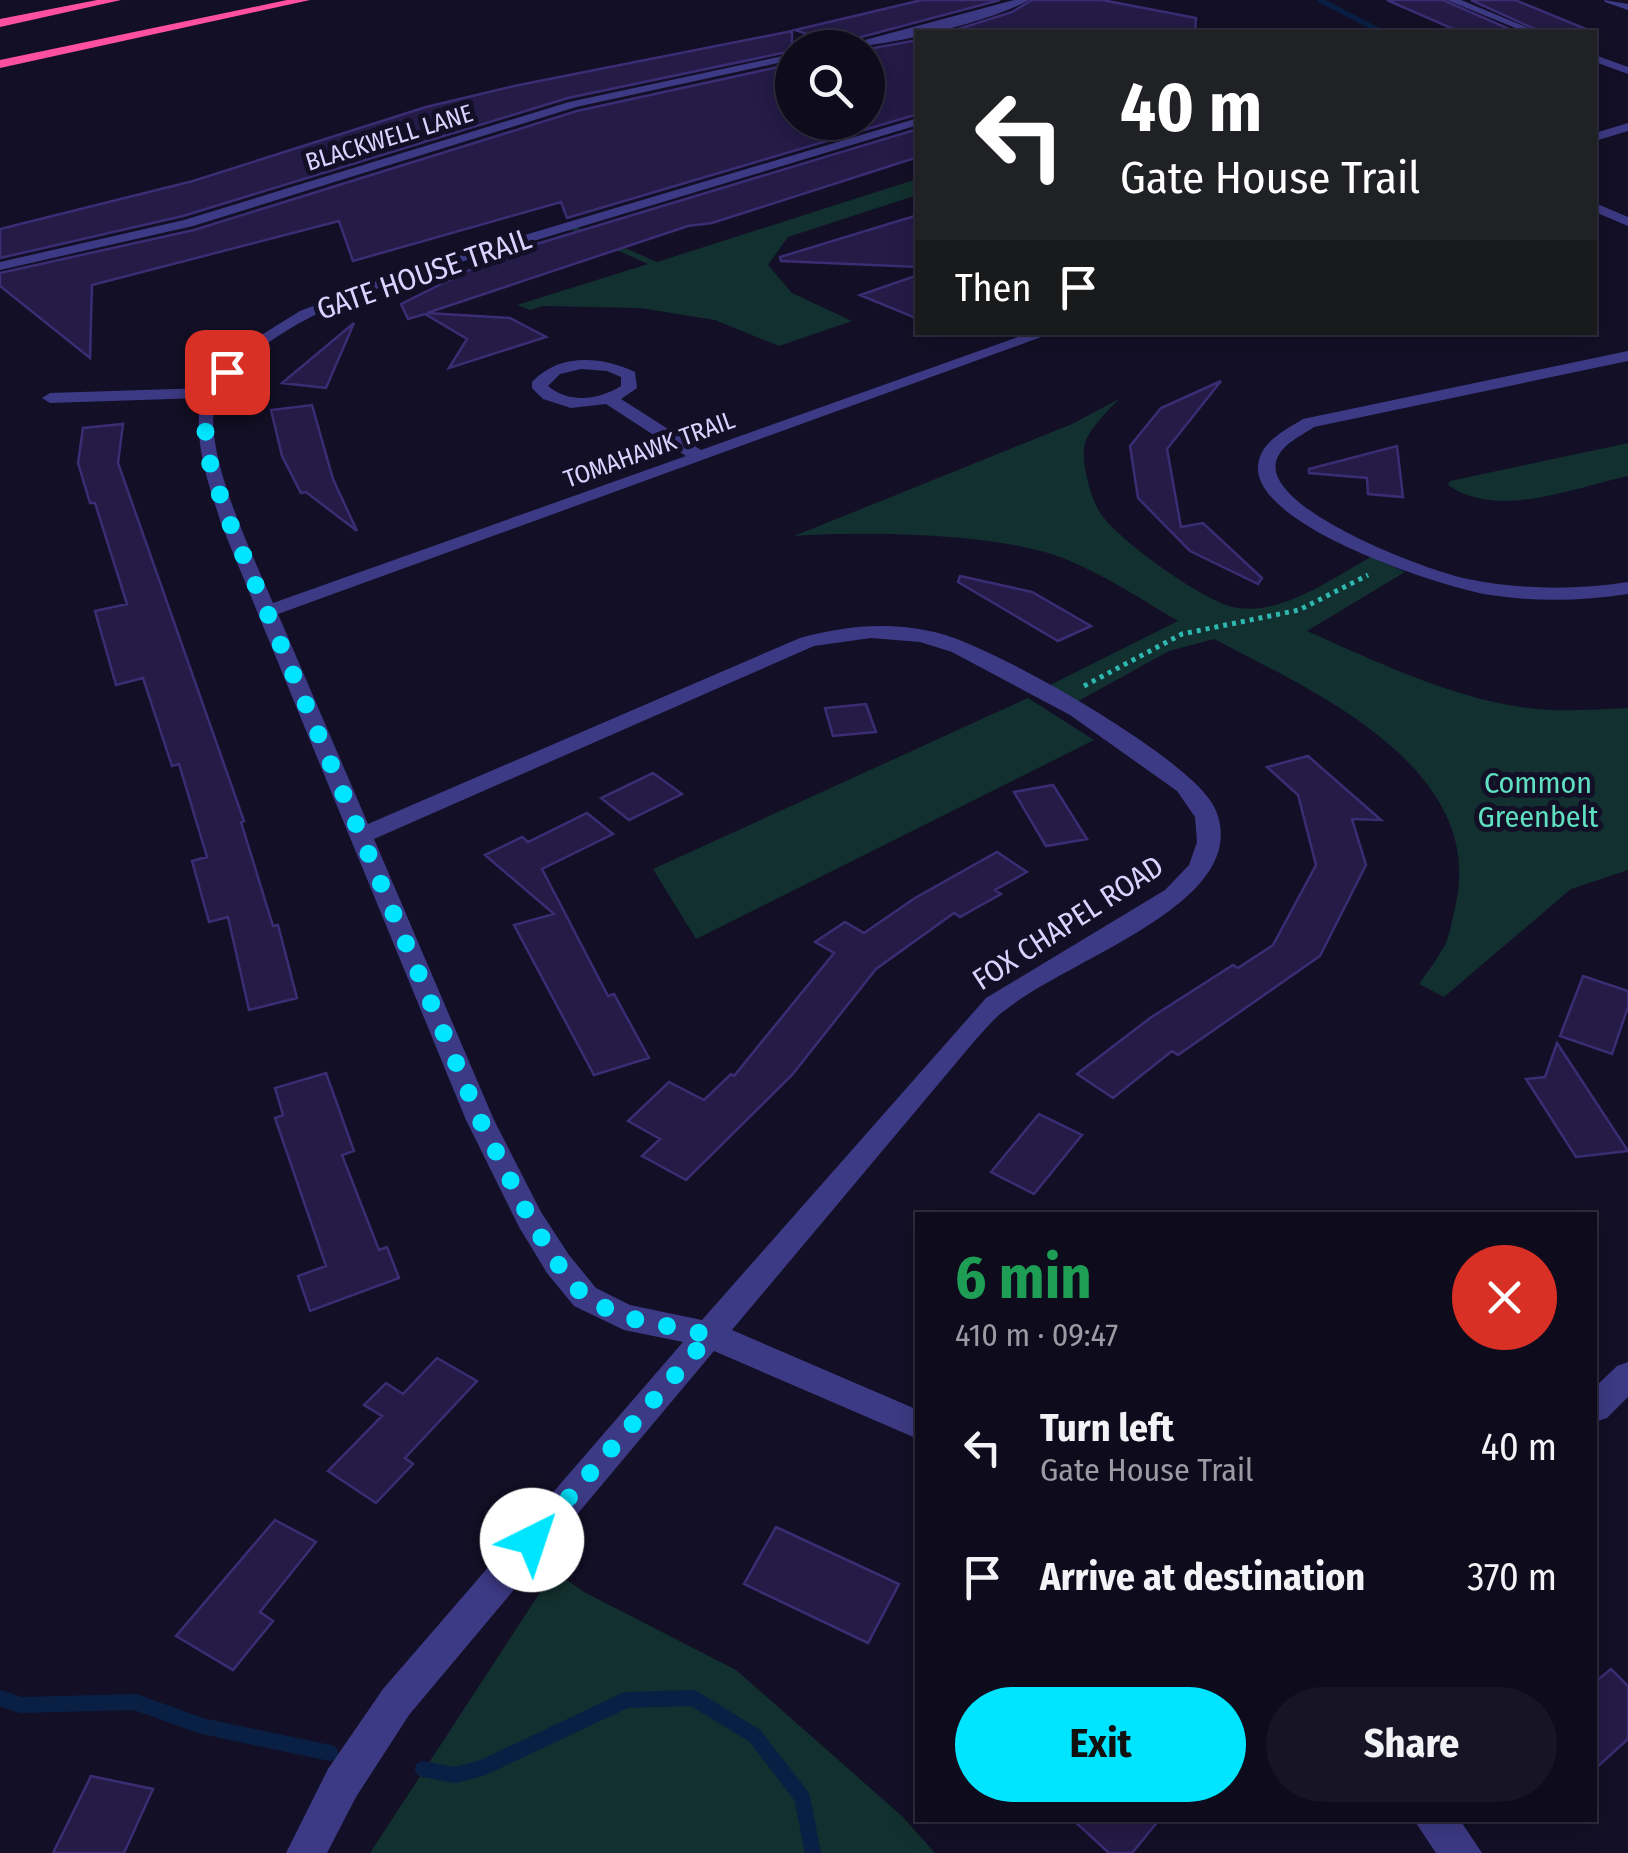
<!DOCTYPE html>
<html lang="en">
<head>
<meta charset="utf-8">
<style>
  :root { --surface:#0e0b1c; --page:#171425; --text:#f1f3f6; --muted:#9b9ba3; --line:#2e2b3b; --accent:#00e5ff }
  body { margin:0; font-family:"Fira Sans Condensed",sans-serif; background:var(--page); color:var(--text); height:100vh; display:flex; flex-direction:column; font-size:38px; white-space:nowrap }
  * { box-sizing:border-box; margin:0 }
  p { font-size:32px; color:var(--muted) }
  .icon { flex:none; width:55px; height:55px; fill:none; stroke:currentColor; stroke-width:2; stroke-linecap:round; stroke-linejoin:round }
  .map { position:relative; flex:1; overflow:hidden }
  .sheet { position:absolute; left:915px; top:1212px; width:682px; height:610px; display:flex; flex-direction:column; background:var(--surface); border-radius:0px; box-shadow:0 5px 25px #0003,0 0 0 2px var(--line) }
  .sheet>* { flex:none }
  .hud { position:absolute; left:915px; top:30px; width:682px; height:305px; border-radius:0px; box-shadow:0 5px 25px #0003,0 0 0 2px var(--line); background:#202124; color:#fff; overflow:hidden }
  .controls { position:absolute; left:775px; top:30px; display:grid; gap:20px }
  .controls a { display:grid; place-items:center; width:110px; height:110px; border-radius:50%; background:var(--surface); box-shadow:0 5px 25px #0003,0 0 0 2px var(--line); font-size:50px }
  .pin { position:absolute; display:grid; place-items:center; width:85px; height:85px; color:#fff; margin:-42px; border-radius:20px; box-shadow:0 5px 15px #0006 }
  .me { position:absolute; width:110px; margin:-55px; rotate:41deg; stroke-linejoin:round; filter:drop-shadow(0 0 8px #0008) }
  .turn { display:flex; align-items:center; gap:35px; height:210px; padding:0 40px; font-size:45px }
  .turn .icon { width:130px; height:130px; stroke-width:2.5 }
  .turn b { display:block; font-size:70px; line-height:85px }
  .then { display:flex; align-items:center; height:95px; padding:0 40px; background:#0003; gap:20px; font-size:38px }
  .round { display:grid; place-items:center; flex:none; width:105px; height:105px; border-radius:52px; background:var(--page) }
  .summary { display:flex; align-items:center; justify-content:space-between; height:170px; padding:0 40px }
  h1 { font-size:60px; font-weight:700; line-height:75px; color:#1e9e55 }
  .button { display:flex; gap:20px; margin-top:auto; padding:20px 40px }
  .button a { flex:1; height:115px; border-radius:60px; background:var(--accent); color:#111; font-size:40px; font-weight:700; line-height:115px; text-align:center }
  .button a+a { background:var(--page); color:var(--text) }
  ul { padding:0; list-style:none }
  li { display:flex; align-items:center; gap:30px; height:130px; padding:0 40px }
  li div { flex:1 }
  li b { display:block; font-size:38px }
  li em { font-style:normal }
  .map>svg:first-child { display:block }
  .green { fill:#12302f }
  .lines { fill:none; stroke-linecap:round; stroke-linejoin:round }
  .stream-far1 { stroke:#0a1f44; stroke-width:5 }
  .stream { stroke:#0a1f44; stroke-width:16 }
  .building { fill:#241b47; stroke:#3b2d73; stroke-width:2.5 }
  .path { stroke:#2fb8b0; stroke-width:5; stroke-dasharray:4 5; stroke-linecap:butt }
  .minor { fill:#3d3a85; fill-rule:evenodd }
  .tertiary { fill:#3d3a85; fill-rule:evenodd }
  .motorway { fill:#ff4fa3; fill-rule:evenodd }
  .route { stroke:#00e5ff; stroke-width:18; stroke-dasharray:0 32.4 }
  .labels { text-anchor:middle; stroke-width:10; stroke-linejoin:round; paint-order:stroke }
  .far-street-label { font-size:25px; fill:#d9d4ff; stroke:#130f26 }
  .street-label { font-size:30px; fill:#d9d4ff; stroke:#130f26 }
  .park-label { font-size:30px; fill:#5fe0c0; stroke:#130f26 }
</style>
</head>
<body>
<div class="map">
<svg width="1628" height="1853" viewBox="0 0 1628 1853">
  <rect width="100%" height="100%" fill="#130f26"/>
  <path class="green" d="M917 179V195L788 237 768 265 792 293 852 321 779 346 715 320 640 308 543 306 530 310 517 305 648 264 565 227 572 225 657 262Z
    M1119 399C1108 411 1086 431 1084 448 1082 465 1091 500 1101 514 1118 540 1208 605 1238 608 1285 614 1332 578 1371 557L1405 572 1307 631C1384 665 1465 705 1550 710 1576 711 1602 709 1628 708V870L1571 889 1444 997 1419 984C1428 971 1437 959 1445 945 1450 934 1452 920 1455 908 1489 767 1312 691 1214 639L1169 651 1073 704 1044 688 1178 621C1141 599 1103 574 1063 558 999 533 864 531 794 536L1072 424Z
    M1628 443V476C1573 488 1498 520 1448 485L1450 481Z
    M1028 698 1094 740 696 939 653 869Z
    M554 1571 584 1592 736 1670 902 1816 935 1853H370Z"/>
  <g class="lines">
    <path class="stream-far1" d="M1320 0 1382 32"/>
    <path class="stream" d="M0 1698 21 1705 135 1702 202 1726 330 1753
      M423 1769 455 1775 482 1768 626 1700 693 1698 755 1736 802 1797 813 1853"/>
  </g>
  <path class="building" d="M922 0H1000L835 44 795 30Z
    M1032 0H1102L1196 18 1195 32H949L1012 12Z
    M1387 0H1443L1516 32H1460Z
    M1471 0H1515L1593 32H1541Z
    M792 31V51L568 98 183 216 0 258V229L193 181 426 107 514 86Z
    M918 40V114L567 218 561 202 353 261 339 221 92 285 90 358 0 286V273L194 230 577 111 792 64V122H868V49Z
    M918 129V157L712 223 688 226 427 313 510 318 546 337 449 368 467 339 425 314 408 319 401 304 500 255Z
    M918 215V267L781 261 780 257Z
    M918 275V319L860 295Z
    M354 323 326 388 282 383Z
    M1221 381 1167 449 1181 527 1203 523 1262 578 1258 584 1190 551 1138 498 1130 446 1161 408Z
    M312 405 333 479 357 531 306 492 301 493 282 456 271 410Z
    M123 424 118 463 244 821 241 822 273 926 278 925 297 998 249 1010 228 917 209 922 192 861 207 857 179 764 172 766 143 678 116 685 95 611 127 604 95 503H90L78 463 83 428Z
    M1397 446 1403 497 1368 494 1367 478 1309 473V469Z
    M960 576 1032 592 1091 626 1058 641 958 582Z
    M866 704 876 732 833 736 825 708Z
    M1308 756 1381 820 1352 819 1366 865 1320 956 1178 1055 1172 1051 1113 1098 1077 1074 1150 1018 1233 965 1238 968 1273 945 1316 865 1298 795 1267 767Z
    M653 773 682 794 629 820 601 798Z
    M1053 785 1087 839 1046 846 1014 792Z
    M587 813 613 834 542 869 608 996 614 994 649 1058 594 1075 514 925 554 914 485 855 522 837 528 842Z
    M997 852 1027 872 995 890 1001 894 960 917 954 913 876 969 792 1075 686 1180 642 1156 660 1139 628 1121 669 1082 704 1100 731 1074 734 1076 834 953 815 942 845 922 864 933 915 898Z
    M1583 976 1628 991V1007L1612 1054 1560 1036Z
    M1557 1043 1628 1151 1576 1157 1526 1079 1545 1077Z
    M326 1073 354 1151 342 1155 379 1250 387 1247 399 1278 310 1311 298 1276 326 1266 275 1118 283 1115 275 1088Z
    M1039 1114 1082 1135 1034 1194 991 1172Z
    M437 1358 477 1381 405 1458 413 1464 376 1503 328 1471 382 1416 364 1405 386 1383 403 1394Z
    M275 1520 316 1542 260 1612 273 1621 233 1670 176 1636Z
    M776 1527 899 1584 868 1643 744 1584Z
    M1611 1669 1628 1686V1739L1595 1769V1682Z
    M91 1776 153 1789 124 1853H53Z
    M1073 1820H1159L1132 1853H1109Z"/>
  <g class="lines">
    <path class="path" d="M1084 686 1182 634 1299 610 1368 575"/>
    <path class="minor" d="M1014 0H1029C988 23 882 48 835 48Z
      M1447 0H1461L1538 32H1525Z
      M792 54V60L576 107 193 226 0 270V262L184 220 569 102Z
      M1595 55 1628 67V74L1595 62Z
      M918 118V125C792 163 666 201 540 239 464 262 382 281 311 317 282 331 232 365 218 394 196 441 254 557 273 603L686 456 606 404 571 408 543 399 532 388V382C559 353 601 356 635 372L637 388 621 399 701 450 1032 332H1055L278 614 368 824 800 638C847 625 894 621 942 634 1001 651 1176 751 1210 800 1222 817 1224 839 1216 858 1189 923 1060 966 1004 1011 994 1018 986 1029 977 1038L732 1330 918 1410V1439L714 1351 409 1715 356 1797 327 1853H286L328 1769 383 1689 683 1342 624 1330 574 1306 547 1273 519 1227 466 1120 222 526C208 482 193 444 201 398L50 403 42 398 50 393 205 388 242 347 300 311 400 272ZM581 369 607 371 621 377V386C598 400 570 404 548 386L560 374ZM871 638 920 642 952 652 1070 715 1177 791 1195 817 1197 842 1189 865 1165 890 986 998 702 1320 630 1305 596 1288 569 1255 541 1212 494 1120 374 839 814 646Z
      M1628 123V131L1595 141V133Z
      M1595 203 1628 217V226L1595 212Z
      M1628 351V361L1314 427C1301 436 1280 445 1276 462 1265 510 1430 572 1468 579 1522 590 1575 590 1628 582V594C1582 601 1536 602 1490 595 1444 588 1241 523 1259 460 1264 440 1287 429 1303 419Z
      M1628 1362V1397L1607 1418 1595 1422V1387L1617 1366Z
      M1414 1820H1460L1482 1853H1436Z"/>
    <path class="tertiary" d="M1604 0 1628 4V10L1605 2Z"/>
    <path class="motorway" d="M97 0H121L0 27V19Z
      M287 0H310L0 68V60Z"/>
  </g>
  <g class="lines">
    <path class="route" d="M227 372C186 422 213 472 231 526L480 1120 530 1219 558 1264 585 1298 624 1317 710 1335 532 1540"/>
  </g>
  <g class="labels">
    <g class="far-street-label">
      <text transform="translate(389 137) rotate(-17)" y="9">BLACKWELL LANE</text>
      <text transform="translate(649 449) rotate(-20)" y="9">TOMAHAWK TRAIL</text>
    </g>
    <g class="street-label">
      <text transform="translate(424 274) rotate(-19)" y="10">GATE HOUSE TRAIL</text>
      <text transform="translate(1068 923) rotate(-33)" y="10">FOX CHAPEL ROAD</text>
    </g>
    <g class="park-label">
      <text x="1538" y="793">Common<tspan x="1538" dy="34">Greenbelt</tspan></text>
    </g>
  </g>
</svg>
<div class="controls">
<a><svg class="icon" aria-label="search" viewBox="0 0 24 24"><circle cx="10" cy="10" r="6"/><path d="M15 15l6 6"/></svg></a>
</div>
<div class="pin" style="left:227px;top:372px;background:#d93025"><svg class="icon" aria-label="arrive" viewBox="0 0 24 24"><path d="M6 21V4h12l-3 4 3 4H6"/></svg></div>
<svg class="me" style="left:532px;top:1540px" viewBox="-20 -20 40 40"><circle r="19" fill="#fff"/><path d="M0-13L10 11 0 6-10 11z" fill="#00e5ff"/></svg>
<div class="hud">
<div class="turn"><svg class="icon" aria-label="left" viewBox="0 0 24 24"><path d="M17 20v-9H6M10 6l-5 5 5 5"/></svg><div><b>40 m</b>Gate House Trail</div></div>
<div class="then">Then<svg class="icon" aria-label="arrive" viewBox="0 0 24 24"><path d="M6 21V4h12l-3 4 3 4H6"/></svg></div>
</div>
<section class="sheet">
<div class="summary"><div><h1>6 min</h1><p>410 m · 09:47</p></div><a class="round" style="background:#d93025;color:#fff"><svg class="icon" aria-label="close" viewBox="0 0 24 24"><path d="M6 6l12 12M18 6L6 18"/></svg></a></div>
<ul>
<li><svg class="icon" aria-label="left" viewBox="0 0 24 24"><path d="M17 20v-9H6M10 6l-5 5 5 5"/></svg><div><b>Turn left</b><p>Gate House Trail</p></div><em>40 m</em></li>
<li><svg class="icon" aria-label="arrive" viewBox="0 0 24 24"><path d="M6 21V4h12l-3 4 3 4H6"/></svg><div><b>Arrive at destination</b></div><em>370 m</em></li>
</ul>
<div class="button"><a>Exit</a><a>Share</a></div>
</section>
</div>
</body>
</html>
